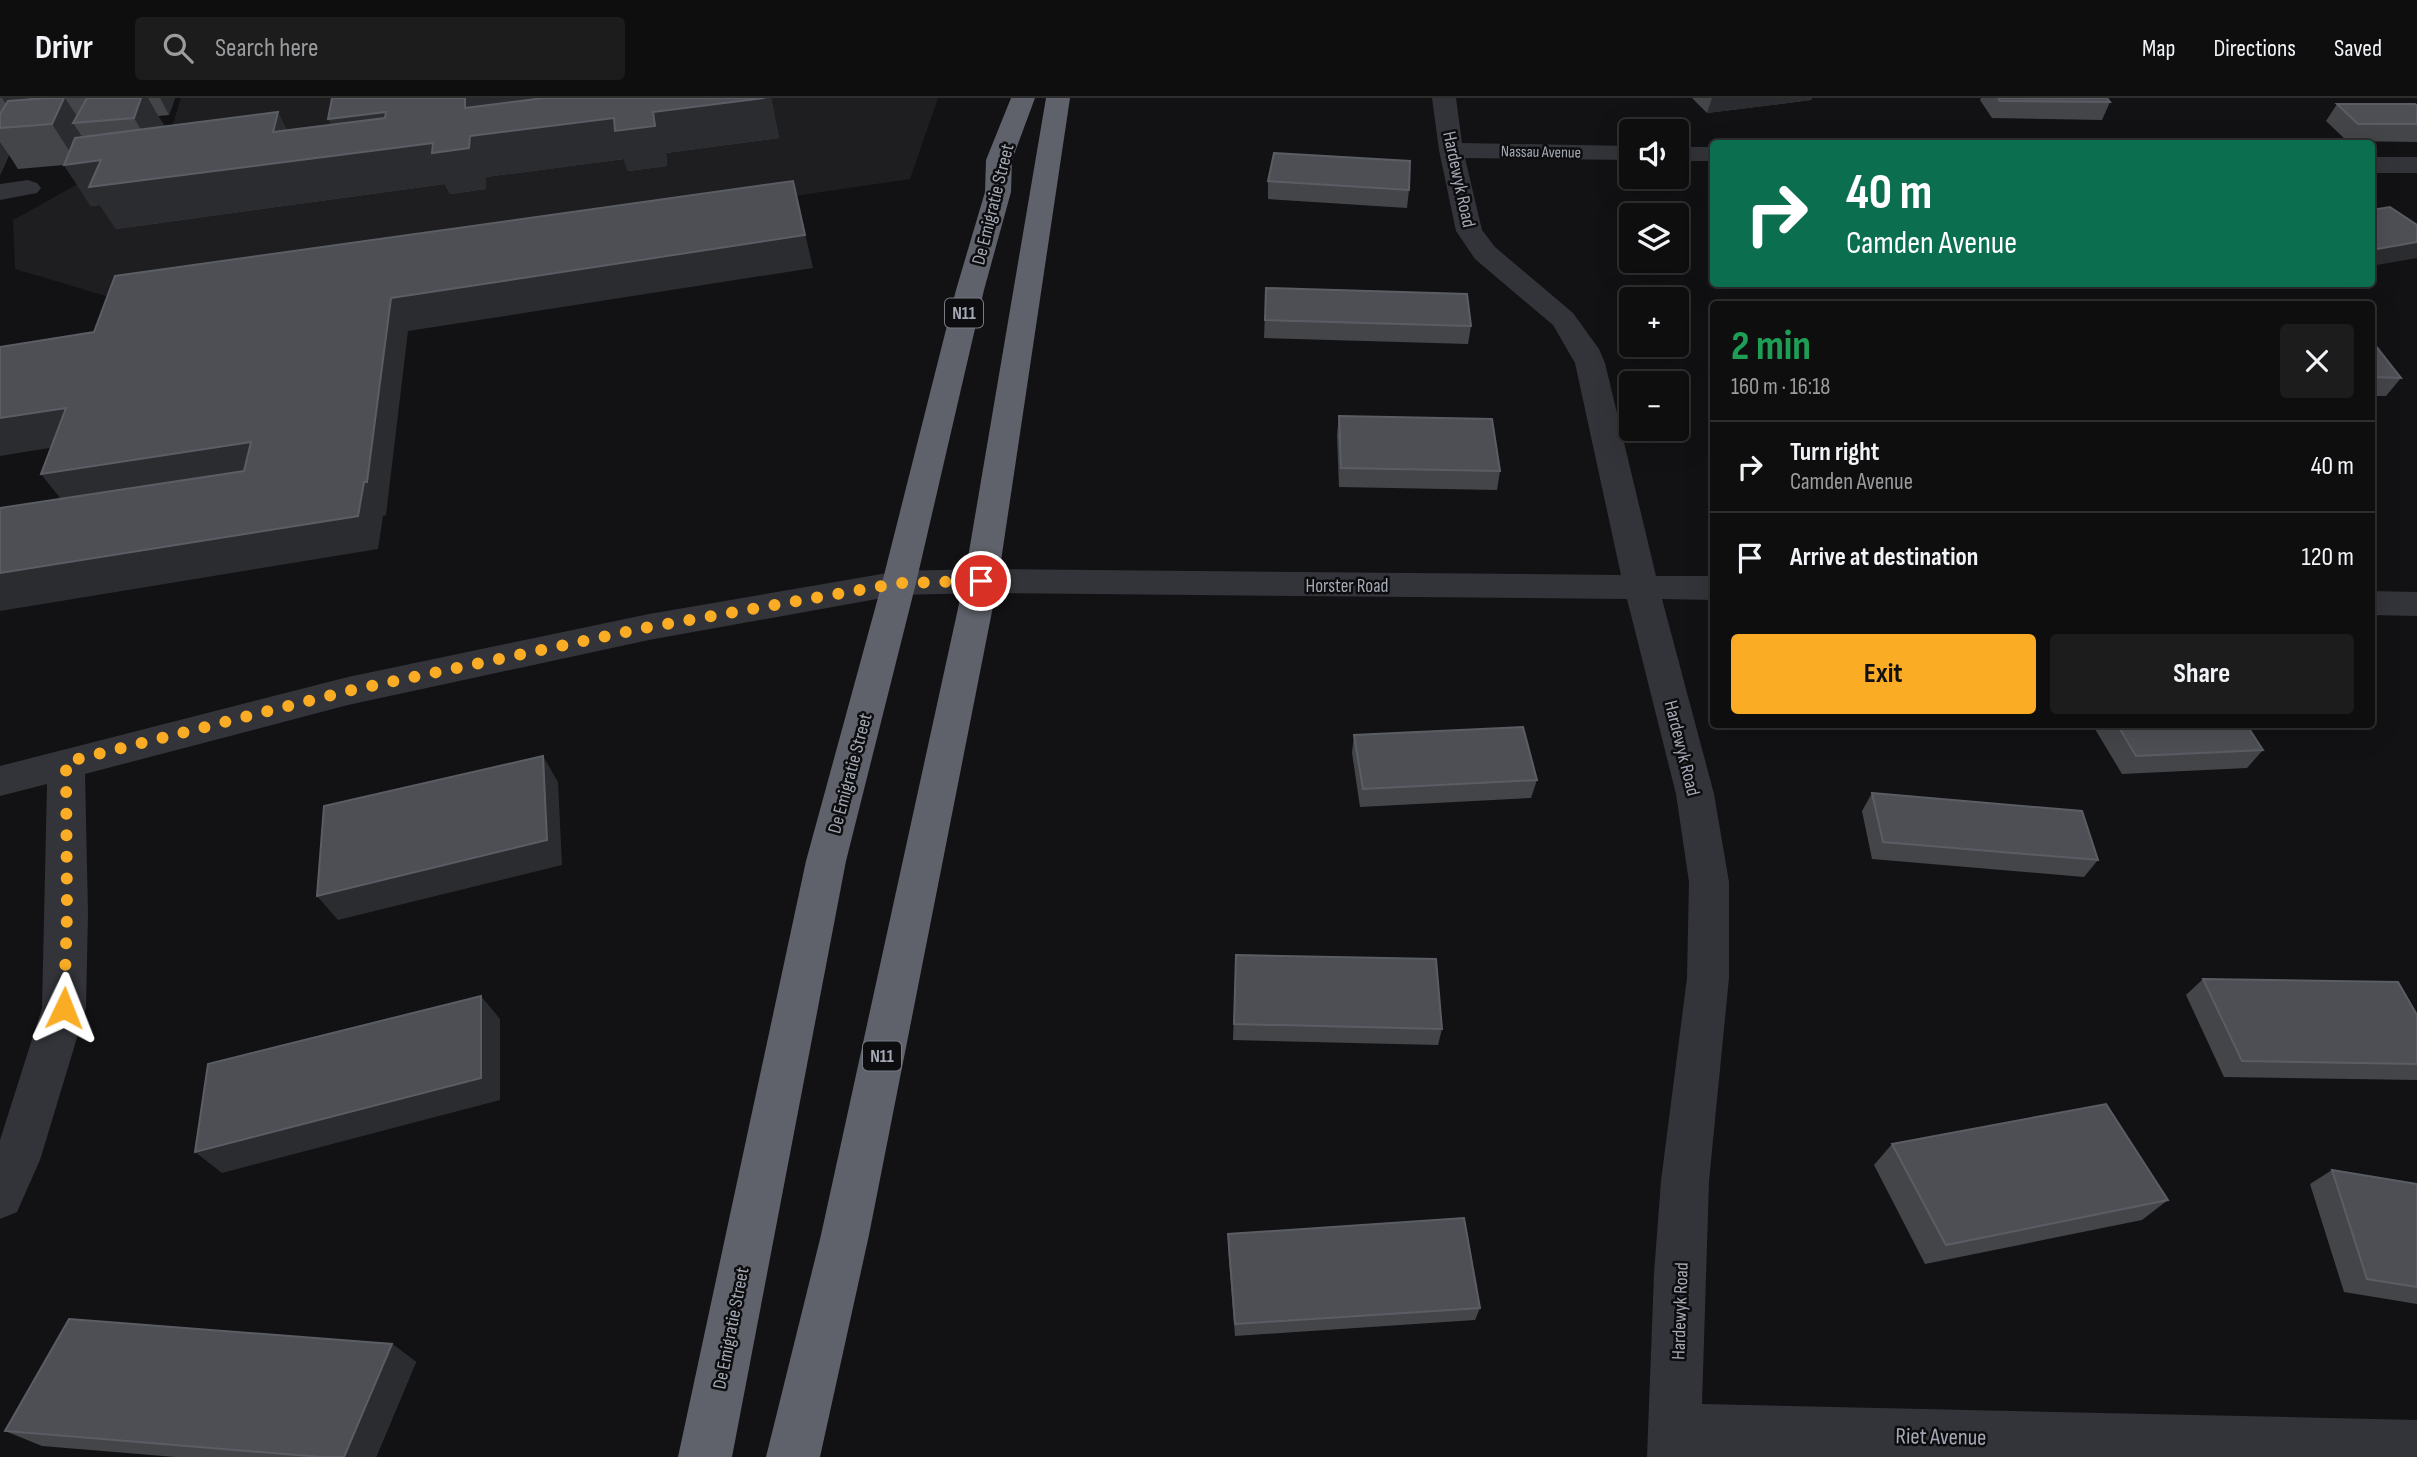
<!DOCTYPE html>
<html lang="en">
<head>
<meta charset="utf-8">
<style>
  :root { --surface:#0e0e0f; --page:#1c1c1d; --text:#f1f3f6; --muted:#9b9c9e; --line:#2e2e2f; --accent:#faac24 }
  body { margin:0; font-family:"Sofia Sans Condensed",sans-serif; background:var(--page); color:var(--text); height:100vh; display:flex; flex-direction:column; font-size:26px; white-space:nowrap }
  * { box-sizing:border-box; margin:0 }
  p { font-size:23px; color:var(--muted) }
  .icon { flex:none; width:38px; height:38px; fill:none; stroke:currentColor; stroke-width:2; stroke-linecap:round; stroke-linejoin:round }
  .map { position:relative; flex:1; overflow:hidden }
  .details { position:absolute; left:1710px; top:203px; width:665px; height:427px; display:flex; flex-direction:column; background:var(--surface); border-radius:7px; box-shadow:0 7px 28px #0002,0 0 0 2px var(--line) }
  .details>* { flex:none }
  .guide { position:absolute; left:1710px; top:42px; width:665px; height:147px; border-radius:7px; box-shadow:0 7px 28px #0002,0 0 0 2px var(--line); background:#0b6e4f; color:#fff; overflow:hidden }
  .buttons { position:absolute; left:1619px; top:21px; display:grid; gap:14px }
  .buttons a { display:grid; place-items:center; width:70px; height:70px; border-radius:7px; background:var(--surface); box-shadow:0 7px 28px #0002,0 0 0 2px var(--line); font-size:35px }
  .pin { position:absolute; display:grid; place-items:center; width:60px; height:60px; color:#fff; margin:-30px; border:4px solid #fff; border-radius:50%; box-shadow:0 2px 7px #0007 }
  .me { position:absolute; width:77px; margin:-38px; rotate:2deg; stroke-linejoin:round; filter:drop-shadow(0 0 5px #0008) }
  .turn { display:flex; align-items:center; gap:24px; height:147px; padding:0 21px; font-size:32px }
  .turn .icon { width:91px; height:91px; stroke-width:2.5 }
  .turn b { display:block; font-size:49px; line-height:60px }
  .round { display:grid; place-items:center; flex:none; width:74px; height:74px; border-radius:7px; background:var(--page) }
  .overview { display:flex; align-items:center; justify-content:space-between; height:119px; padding:0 21px }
  h1 { font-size:42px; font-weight:700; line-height:52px; color:#1e9e55 }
  .action { display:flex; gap:14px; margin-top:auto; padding:14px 21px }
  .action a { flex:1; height:80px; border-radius:7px; background:var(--accent); color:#111; font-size:28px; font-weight:700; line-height:80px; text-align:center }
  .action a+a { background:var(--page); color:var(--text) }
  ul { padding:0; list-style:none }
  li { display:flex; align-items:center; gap:21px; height:91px; padding:0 21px; border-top:2px solid var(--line) }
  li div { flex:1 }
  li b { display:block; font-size:26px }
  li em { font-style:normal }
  header { display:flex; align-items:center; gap:42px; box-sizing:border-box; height:98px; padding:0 35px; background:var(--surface); border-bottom:2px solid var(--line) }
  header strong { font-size:33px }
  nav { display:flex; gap:38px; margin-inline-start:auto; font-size:24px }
  .search { width:490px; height:63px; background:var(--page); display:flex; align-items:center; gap:18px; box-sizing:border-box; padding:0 24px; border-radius:7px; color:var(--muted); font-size:26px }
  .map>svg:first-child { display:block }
  .built { fill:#1e1e21 }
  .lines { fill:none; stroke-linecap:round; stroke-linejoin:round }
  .minor { fill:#333439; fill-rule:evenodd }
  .highway { fill:#5f626a; fill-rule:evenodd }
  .wall { fill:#434549 }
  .shaded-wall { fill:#2b2c2f }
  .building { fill:#4e4f55; stroke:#5b5d64; stroke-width:2 }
  .route { stroke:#faac24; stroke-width:12; stroke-dasharray:0 21.6 }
  .labels { text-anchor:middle; stroke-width:5; stroke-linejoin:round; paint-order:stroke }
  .far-street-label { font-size:16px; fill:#a3a9b5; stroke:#0d0d0f }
  .shield { fill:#0d0d0f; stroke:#767a83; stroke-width:2 }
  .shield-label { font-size:18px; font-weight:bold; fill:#a3a9b5 }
  .street-label { font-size:19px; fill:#a3a9b5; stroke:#0d0d0f }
  .near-street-label { font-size:23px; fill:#a3a9b5; stroke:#0d0d0f }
</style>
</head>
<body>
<header>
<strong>Drivr</strong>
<div class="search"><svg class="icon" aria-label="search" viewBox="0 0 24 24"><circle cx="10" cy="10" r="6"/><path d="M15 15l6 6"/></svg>Search here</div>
<nav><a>Map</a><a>Directions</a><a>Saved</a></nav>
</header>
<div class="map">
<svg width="2417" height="1359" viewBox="0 0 2417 1359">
  <rect width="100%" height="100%" fill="#121214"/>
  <path class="built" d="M181 0H938L910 81 109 199 15 171 13 122 85 82 159 71Z"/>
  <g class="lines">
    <path class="minor" d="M1432 0H1456L1462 45 1631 48V62L1465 60 1482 132 1495 149 1573 215 1599 251 1605 265 1656 478H1713V502L1662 501 1714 696 1729 784V880L1709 1083 1702 1306 2417 1322V1359H1647L1654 1176 1661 1083 1687 880 1689 784 1676 696 1627 501 981 495 899 497 649 542 348 607 85 676 88 815 86 910 40 1062 17 1114 0 1121V1042L42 910 47 686 0 698V668L348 579 649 516 899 473 981 471 1621 477 1575 265 1553 227 1475 161 1456 133 1439 52Z
      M1676 49H1713V63H1676Z
      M2371 59H2417V75H2371Z
      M28 82 37 85 41 90 37 95 0 102V86Z
      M2371 493 2417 494V518L2371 517Z"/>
    <path class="highway" d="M1011 0H1035L1012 62 1011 94 984 192 916 485 846 763 732 1359H678L806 763 882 485 956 192 985 94 986 62Z
      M1046 0H1070L998 483 869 1137 820 1359H766L821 1137 964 483Z"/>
  </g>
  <path class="wall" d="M0 0H175L169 17 158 18 165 29 287 32 331 27 332 0H771L779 40 666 55 667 68 628 73 624 61 486 79V91L450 96 445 86 116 131 100 107 91 108 64 67 18 71 9 57 0 77Z
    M1692 0H1812L1811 2 1707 15Z
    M1981 0H2107L2110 4 2102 22 1992 20 1980 2Z
    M2337 6 2417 8V44L2347 43 2326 23Z
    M1268 83 1409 92 1407 110 1268 101Z
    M1266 190 1471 228 1468 246 1264 240Z
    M2371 246 2401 280 2386 298H2371Z
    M1339 318 1500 373 1497 392 1339 389 1337 337Z
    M2092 626H2246L2263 652 2247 670 2122 676Z
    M1354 637 1537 682 1531 700 1360 709 1352 655Z
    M1872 695 2098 762 2084 779 1872 761 1862 713Z
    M1236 857 1442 931 1438 947 1233 942Z
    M2203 881 2417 917V982L2224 979 2186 897Z
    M1892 1046 2168 1102 2142 1122 1925 1166 1874 1067Z
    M2332 1072 2417 1086V1206L2344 1194 2310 1086Z
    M1228 1136 1480 1210 1475 1222 1235 1238 1228 1150Z
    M392 1246 416 1264 376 1359H175L42 1348 5 1333Z"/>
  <path class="shaded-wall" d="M2 0H28L32 6 21 29Z
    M64 0H65L81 24 73 25 87 46 273 34 278 14 299 55 345 56 328 21 386 14 465 10V0H622L653 14 771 0 779 40 666 55 667 68 628 73 624 61 486 79V91L450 96 445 86 116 131 100 107 91 108 64 67 77 65 52 26Z
    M141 0H148L167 33 158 61 134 20Z
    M160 0H175L169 17Z
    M1712 0H1812L1811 2 1707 15Z
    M0 44 9 57 0 77Z
    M793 83 813 170 408 233 386 417 383 418 378 451 0 513V475L358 418 391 200Z
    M2417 144V160L2371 168V152Z
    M66 310 92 343 0 358V320Z
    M251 344 273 377 68 410 41 376Z
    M543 658 558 684 562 767 338 822 317 798Z
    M481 898 500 921V1002L222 1075 195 1054Z
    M392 1246 416 1264 376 1359H344Z"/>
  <path class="building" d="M46 0H64L52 26 0 30V16L8 3Z
    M87 0H141L134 20 73 25Z
    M332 0H465V10L544 0H764L653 14 655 28 615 33 614 20 470 38 469 50 432 55 433 45 89 89 101 62 64 67 75 40 278 14 273 34 385 20 386 14 328 21Z
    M1998 0H2107L2110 4 2000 3Z
    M2337 6H2415L2417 8V26H2358Z
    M1274 55 1410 63 1409 92 1268 83Z
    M793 83 805 137 391 200 367 384H364L358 418 0 475V410L244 373 251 344 41 376 66 310 0 320V249L94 234 115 178Z
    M2390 109 2417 127V144L2371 152V112Z
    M1266 190 1467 196 1471 228 1265 222Z
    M2371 246 2375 247 2401 280 2371 279Z
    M1339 318 1492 321 1500 373 1341 370Z
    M2117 626H2246L2263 652 2136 658Z
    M1523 629 1537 682 1363 691 1354 637Z
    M543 658 547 742 317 798 324 708Z
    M1872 695 2082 713 2098 762 1883 744Z
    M1236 857 1436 861 1442 931 1234 926Z
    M2203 881 2398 884 2417 917V966L2242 963Z
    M481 898V980L195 1054 208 966Z
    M2106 1006 2168 1102 1946 1147 1892 1046Z
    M2332 1072 2417 1086V1189L2367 1181Z
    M1464 1120 1480 1210 1235 1226 1228 1136Z
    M69 1221 392 1246 344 1359H321L5 1333Z"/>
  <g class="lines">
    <path class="route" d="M64 910 67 816 66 664 348 593 649 529 899 485 981 483"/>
  </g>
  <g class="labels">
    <g class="far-street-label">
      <text transform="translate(1541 53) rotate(1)" y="6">Nassau Avenue</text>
    </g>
    <g class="shield">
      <rect x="945" y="200.5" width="38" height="29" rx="5"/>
      <rect x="863" y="943.5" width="38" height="29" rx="5"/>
    </g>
    <g class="shield-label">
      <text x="964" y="221">N11</text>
      <text x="882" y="964">N11</text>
    </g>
    <g class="street-label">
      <text transform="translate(1460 81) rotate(78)" y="7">Hardewyk Road</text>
      <text transform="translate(992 106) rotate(-76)" y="7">De Emigratie Street</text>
      <text x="1347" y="494">Horster Road</text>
      <text transform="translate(1683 650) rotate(76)" y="7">Hardewyk Road</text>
      <text transform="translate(849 675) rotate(-75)" y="7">De Emigratie Street</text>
      <text transform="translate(1679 1213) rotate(-88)" y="7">Hardewyk Road</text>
      <text transform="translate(730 1230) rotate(-79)" y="7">De Emigratie Street</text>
    </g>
    <g class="near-street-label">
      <text transform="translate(1941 1338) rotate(1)" y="8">Riet Avenue</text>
    </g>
  </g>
</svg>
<div class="buttons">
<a><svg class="icon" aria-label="sound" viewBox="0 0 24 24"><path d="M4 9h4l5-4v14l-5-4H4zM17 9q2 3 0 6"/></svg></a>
<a><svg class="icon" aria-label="layers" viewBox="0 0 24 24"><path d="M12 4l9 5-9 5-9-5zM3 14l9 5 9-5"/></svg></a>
<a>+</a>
<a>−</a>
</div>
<div class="pin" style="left:981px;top:483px;background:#d93025"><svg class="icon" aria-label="arrive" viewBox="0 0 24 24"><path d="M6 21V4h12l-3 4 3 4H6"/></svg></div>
<svg class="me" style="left:64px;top:910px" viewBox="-20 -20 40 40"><path d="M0-17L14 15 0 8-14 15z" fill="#faac24" stroke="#fff" stroke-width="4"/></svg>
<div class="guide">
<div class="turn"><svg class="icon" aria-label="right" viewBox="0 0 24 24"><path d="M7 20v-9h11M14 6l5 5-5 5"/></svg><div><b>40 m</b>Camden Avenue</div></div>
</div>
<section class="details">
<div class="overview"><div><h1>2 min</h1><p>160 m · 16:18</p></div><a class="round"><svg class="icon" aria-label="close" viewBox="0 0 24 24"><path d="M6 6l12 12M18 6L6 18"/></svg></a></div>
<ul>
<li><svg class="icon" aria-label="right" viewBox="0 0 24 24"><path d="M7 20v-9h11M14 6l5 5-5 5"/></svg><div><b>Turn right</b><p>Camden Avenue</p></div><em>40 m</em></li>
<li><svg class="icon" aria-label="arrive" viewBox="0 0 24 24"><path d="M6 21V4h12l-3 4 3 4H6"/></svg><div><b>Arrive at destination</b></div><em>120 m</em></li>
</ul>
<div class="action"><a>Exit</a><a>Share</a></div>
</section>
</div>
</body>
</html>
